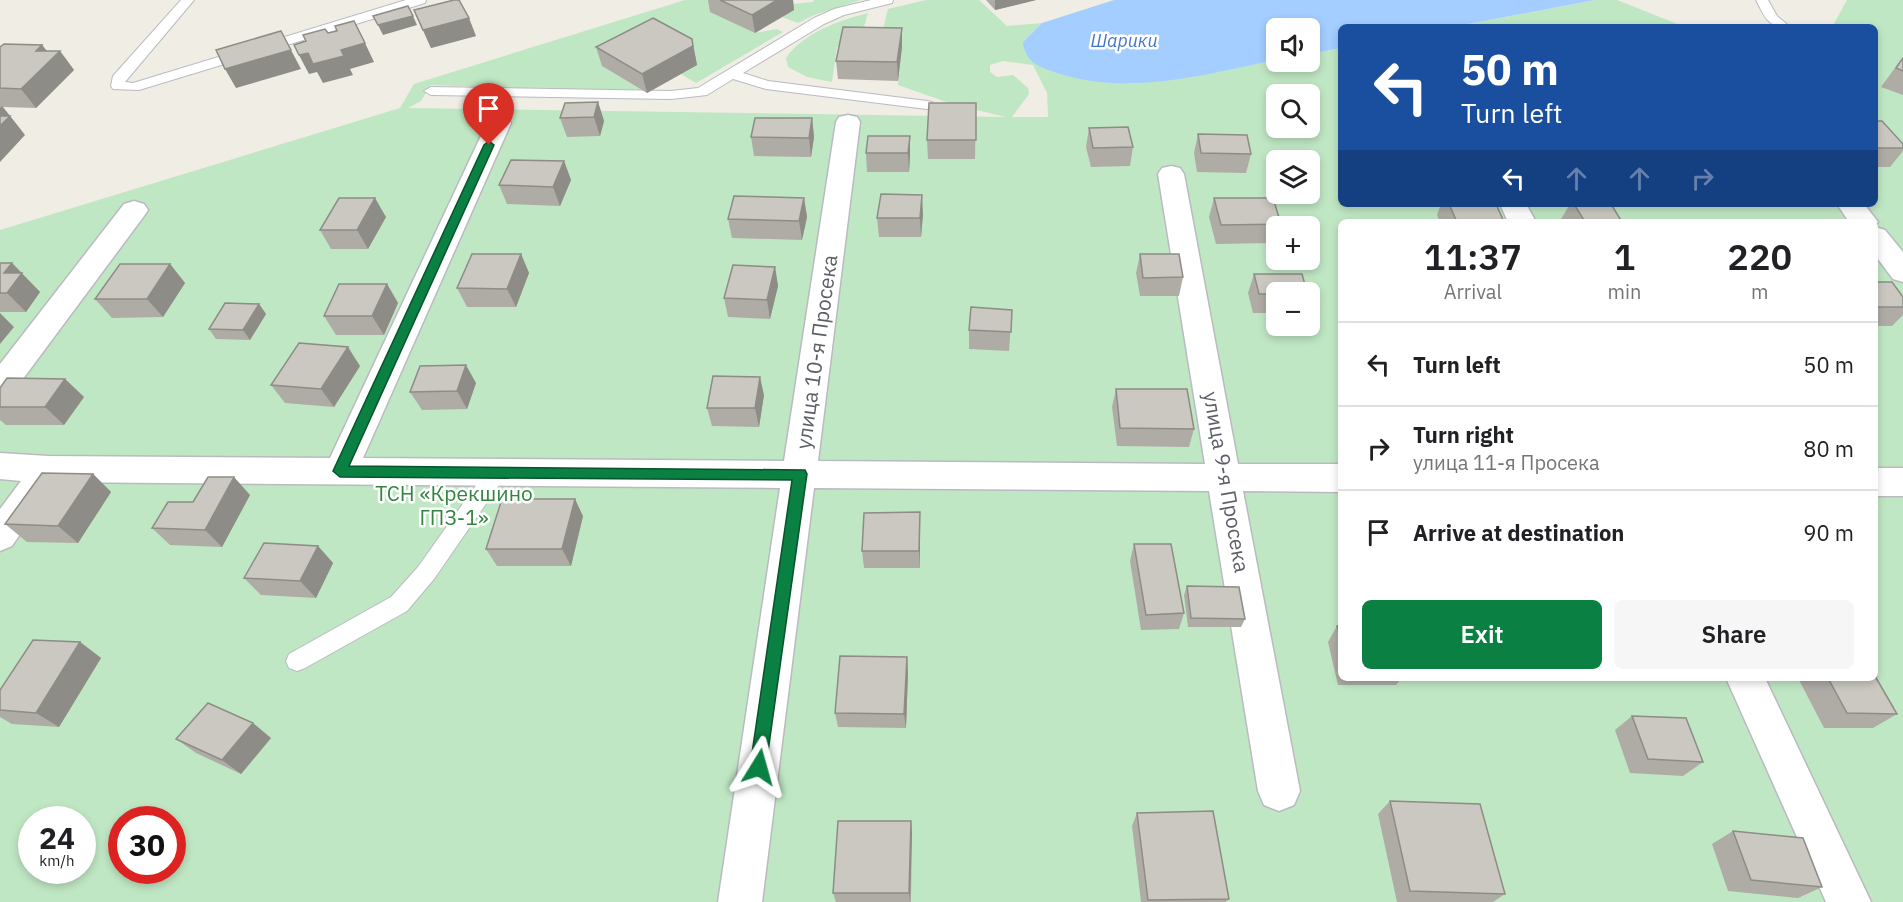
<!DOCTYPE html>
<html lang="en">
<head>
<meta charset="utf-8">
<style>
  :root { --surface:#fff; --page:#f6f6f6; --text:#202124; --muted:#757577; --line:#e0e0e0; --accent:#0b8043 }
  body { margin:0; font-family:"IBM Plex Sans",sans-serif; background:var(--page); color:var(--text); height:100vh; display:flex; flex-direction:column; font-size:22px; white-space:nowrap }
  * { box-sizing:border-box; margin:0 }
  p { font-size:20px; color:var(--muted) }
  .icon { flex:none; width:33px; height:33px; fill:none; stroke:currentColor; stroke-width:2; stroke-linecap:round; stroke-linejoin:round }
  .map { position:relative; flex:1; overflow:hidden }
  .side { position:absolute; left:1338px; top:219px; width:540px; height:462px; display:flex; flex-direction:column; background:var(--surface); border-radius:9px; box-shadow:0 3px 9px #0003 }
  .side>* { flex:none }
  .guide { position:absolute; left:1338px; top:24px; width:540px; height:183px; border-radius:9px; box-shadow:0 3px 9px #0003; background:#1a4fa0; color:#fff; overflow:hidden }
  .buttons { position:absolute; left:1266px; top:18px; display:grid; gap:12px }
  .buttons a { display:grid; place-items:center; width:54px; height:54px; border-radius:9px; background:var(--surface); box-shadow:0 3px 9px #0003; font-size:30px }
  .speed { position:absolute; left:18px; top:806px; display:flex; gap:12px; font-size:30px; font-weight:700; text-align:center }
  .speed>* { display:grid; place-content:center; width:78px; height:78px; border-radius:50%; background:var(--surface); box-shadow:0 3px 9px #0003; line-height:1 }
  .speed small { font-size:15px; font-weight:400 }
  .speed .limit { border:9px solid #d22; background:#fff; color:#111 }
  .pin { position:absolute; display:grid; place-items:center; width:51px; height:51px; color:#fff; margin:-62px -26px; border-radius:50% 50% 50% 0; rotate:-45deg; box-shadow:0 0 6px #0007 }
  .pin .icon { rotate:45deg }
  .me { position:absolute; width:66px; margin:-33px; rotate:8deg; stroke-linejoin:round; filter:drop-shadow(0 0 4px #0008) }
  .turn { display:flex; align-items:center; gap:21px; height:126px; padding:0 24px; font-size:27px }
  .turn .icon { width:78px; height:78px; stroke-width:2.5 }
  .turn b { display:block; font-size:42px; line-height:51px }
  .lanes { display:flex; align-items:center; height:57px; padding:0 24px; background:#0003; justify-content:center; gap:30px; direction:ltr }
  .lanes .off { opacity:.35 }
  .eta { display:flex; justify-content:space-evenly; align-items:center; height:102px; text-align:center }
  .eta b { font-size:36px; font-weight:600; line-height:42px }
  .action { display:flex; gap:12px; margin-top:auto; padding:12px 24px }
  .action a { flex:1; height:69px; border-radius:9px; background:var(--accent); color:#fff; font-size:24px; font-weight:600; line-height:69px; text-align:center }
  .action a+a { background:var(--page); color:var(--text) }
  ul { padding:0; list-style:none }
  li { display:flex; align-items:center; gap:18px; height:84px; padding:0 24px; border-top:2px solid var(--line) }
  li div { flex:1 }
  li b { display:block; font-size:22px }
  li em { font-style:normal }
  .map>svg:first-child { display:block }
  .green { fill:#c0e7c4; fill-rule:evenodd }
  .water { fill:#a4ceff }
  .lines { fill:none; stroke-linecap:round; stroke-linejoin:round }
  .service-casing { stroke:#b9bbc0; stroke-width:2 }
  .minor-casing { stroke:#b9bbc0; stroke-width:3 }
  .service { fill:#fff; fill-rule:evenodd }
  .minor { fill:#fff; fill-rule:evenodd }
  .wall { fill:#aeaca5 }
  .shaded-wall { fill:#8d8c86 }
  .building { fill:#cac8c0; stroke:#8d8c86; stroke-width:1.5 }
  .route { fill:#0b8043; stroke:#07532c; stroke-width:1.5 }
  .labels { text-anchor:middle; stroke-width:5; stroke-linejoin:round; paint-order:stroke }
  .far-water-label { font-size:18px; font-style:italic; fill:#4475c5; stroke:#fff }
  .street-label { font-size:21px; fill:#5c5f65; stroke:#fff }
  .park-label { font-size:21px; fill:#338440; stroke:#fff }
</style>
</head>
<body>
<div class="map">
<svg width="1903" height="902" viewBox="0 0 1903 902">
  <rect width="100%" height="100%" fill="#efede4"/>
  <path class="green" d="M685 0H732L755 33 777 29 783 32 696 83 681 74 697 65 602 66 647 93 431 85 421 101 408 108 1006 117 955 105 898 85 902 47 879 46 888 9 926 0H979L1007 26 1042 23 1023 42 1129 84 1183 78 1276 60 1310 62V54L1341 48V204H1875V27H1832L1847 0H1903V902H0V230L400 108 414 84ZM1003 61 1033 65 1047 93 1048 117H1012L1029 94 1028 88 1013 75 997 77 990 72V65ZM1276 94H1310V128H1276ZM1276 160H1310V194H1276ZM1341 222H1875V678H1341ZM1276 226H1310V260H1276ZM1276 292H1310V326H1276ZM32 819H82V870H32ZM122 819H172V870H122Z
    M814 0H861L814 15 798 23 782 17 794 10 792 4 813 2Z
    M1595 0H1617L1685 27H1452Z
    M868 13 859 44 837 47 832 82 807 77 788 67 786 58C803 33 840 20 868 13Z"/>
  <path class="water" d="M1114 0H1595L1452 27H1341V48L1310 54V28H1276V60C1206 74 1128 97 1057 73 1040 67 1025 63 1023 42L1042 23Z"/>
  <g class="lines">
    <defs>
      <path id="service" d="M181 0H194L125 82 133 83 406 0H426L425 3 139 90 113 89 111 86 113 76Z
        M871 0H893L892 3 844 15 824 24 743 73 768 81 927 101 932 102 934 105 932 108 927 109 766 89 733 79 707 95 671 99 431 95 424 91 431 87 671 91 698 88 814 18 834 9Z
        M1756 0H1768L1777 16 1790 27C1767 27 1766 19 1756 0Z
        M496 465 503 467 506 473 503 479 434 579 407 611 305 668 297 671 289 668 286 661 289 654 391 597 418 567 489 467Z"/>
      <path id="minor" d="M848 115 857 117 860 122 818 461 1205 464 1158 174 1162 168 1171 166 1180 168 1184 174 1238 464H1341V492L1243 491 1300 791 1294 805 1279 811 1264 805 1258 791 1209 491 814 488 762 902H718L780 488 46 482 50 490 12 546 0 551V509L21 481 0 479V453L48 456 330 458 487 123 490 118 499 116 508 118 511 123 363 458 784 461 836 122 839 117Z
        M134 201 144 204 148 210 144 216 11 395 0 399V364L124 204Z
        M1500 204H1526L1536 222H1508Z
        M1837 204H1864L1878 222 1875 226V222H1849Z
        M1875 227 1885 230 1903 252V282L1893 279 1875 255Z
        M1875 468H1903V496H1875Z
        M1726 678H1765L1871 902H1826Z"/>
    </defs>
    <use href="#service" class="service-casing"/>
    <use href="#minor" class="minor-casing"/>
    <use href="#service" class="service"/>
    <use href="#minor" class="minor"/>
  </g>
  <path class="wall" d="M708 0H793L794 10 755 33 710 12Z
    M986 0H1036L995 10Z
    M414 10 476 36 431 48Z
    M692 39 697 65 647 93 602 66 596 47Z
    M42 45 47 51H60L74 70 36 108 3 107 25 135 0 108V47Z
    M902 47 898 81 838 79 836 61Z
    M1903 57V95L1881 87Z
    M598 102 604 121 600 136 567 137 560 118Z
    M976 103 975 159H928L927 140Z
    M812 118 814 137 811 157 754 156 751 137Z
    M1875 121 1903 144V151L1890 167H1875Z
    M1089 128 1133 147 1130 166 1091 167 1086 147Z
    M1198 134 1251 154 1246 173 1197 172 1194 153Z
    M910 136V155L909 172H867L866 153Z
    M564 161 571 180 560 206 507 204 499 185Z
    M804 198 807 217 802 240 732 238 728 219Z
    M1214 198 1281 224 1280 226H1276V238L1275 243 1216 244 1209 217Z
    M1441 204H1496L1504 222H1440L1437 215Z
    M1570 204H1611L1622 222H1563L1561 219Z
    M923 214 921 237H879L877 218Z
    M386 217 368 249H331L320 230Z
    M521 254 529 273 516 307H467L457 288Z
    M1140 254 1183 277 1179 296H1140L1136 273Z
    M0 263H12L40 292 26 312H0Z
    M170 264 185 283 163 317 112 318 95 299Z
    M775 267 778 286 770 319 728 317 724 298Z
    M1254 274 1276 292V313H1253L1248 293Z
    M1875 282 1903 297V315L1892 326H1875Z
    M387 284 398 303 384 335H336L324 316Z
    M259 304 266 314 250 340 216 339 209 329Z
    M1012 310 1009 351 969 349V330Z
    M360 366 334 407 285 403 271 385Z
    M65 379 84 397 64 425H6L0 420V388Z
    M476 383 467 409 422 410 410 392Z
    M1116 389 1194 429 1189 447 1117 446 1112 407Z
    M764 395 759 427 712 426 707 408Z
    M93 474 111 492 78 543 27 542 5 524Z
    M250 495 222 547 170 545 152 528 193 502Z
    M583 516 571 566H497L486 549Z
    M920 530V568H864L862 551Z
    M1134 544 1184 613 1179 629 1141 630 1130 561Z
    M318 546 333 563 316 598 261 595 244 578Z
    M1187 586 1245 619 1241 627H1188L1184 595Z
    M1337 626H1341V678H1402L1396 685H1338L1328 642Z
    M80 642 101 658 59 727 12 724 0 717V690Z
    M907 657 908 673 906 728 838 727 835 713Z
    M1798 678H1828L1897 714 1873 728H1824Z
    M1632 716 1703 762 1683 776 1630 773 1615 730Z
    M271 738 241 774 196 753 176 739Z
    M1390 801 1505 894 1493 902H1397L1378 814Z
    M1137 813 1229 899 1226 902H1141L1132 826Z
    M1733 831 1822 887 1798 898 1728 891 1712 844Z
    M912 833 911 902H836L833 893Z"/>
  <path class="shaded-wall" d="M777 0H793L794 10 755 33 752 15Z
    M995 0H1036L995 10Z
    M413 16 417 25 383 35 378 25Z
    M469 18 476 36 431 48 423 30Z
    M902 28V47L898 81 897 62Z
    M281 31 301 69 236 88 225 69Z
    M692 39 697 65 647 93 642 74Z
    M365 43 374 62 350 69 353 75 323 83 317 72 309 74 299 55 308 53 341 50Z
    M42 45 53 59 60 51 74 70 36 108 21 89 36 51Z
    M598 102 604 121 600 136 594 117Z
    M2 106 25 135 0 162V108Z
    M812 118 814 137 811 157 809 138Z
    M910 136V155L909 172 908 153Z
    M564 161 571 180 560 206 553 187Z
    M922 195 923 214 921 237 920 218Z
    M375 198 386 217 368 249 357 230Z
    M804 198 807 217 802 240 799 221Z
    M521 254 529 273 516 307 507 289Z
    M12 263 40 292 26 312 7 293 4 273Z
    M170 264 185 283 163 317 147 299Z
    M775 267 778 286 770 319 767 300Z
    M387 284 398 303 384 335 372 316Z
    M259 304 266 314 250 340 243 330Z
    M0 313 14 327 0 344Z
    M348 347 360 366 334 407 321 389Z
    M466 365 476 383 467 409 457 391Z
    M760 377 764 395 759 427 755 408Z
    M65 379 84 397 64 425 45 407Z
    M93 474 111 492 78 543 58 526Z
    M234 477 250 495 222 547 205 530Z
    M575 499 583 516 571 566 562 549Z
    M920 512V568L919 551Z
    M318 546 333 563 316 598 300 581Z
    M80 642 101 658 59 727 36 713Z
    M907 657 908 673 906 728 904 714Z
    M253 723 271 738 241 774 222 760Z
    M911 821 912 833 910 902 909 893Z"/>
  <path class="building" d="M454 0H459L469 18 423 30 414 10Z
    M720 0H777L752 15Z
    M408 6 413 16 378 25 373 16Z
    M653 18 692 39 693 46 642 74 596 47Z
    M354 21 365 43 341 50 344 56 313 64 308 53 299 55 294 45 306 41 303 35 325 29 328 33 337 31 335 26Z
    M843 27 902 28 897 62 836 61Z
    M281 31 291 50 225 69 216 50Z
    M4 44 42 45 36 51H60L21 89 0 88V47Z
    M1903 58V71L1896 68Z
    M598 102 594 117 560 118 565 103Z
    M929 103H976V140H927Z
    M0 116H10L0 126Z
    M755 118H812L809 138 751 137Z
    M1875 121H1882L1903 144V148H1875Z
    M1128 127 1133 147 1093 148 1089 128Z
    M1198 134 1247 135 1251 154 1201 153Z
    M868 136H910L908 153H866Z
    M511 160 564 161 553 187 499 185Z
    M881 194 922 195 920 218H877Z
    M734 196 804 198 799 221 728 219Z
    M339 198H375L357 230H320Z
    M1214 198H1273L1281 224 1221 225Z
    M1449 204H1496L1504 222H1457Z
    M1574 204H1611L1622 222H1585Z
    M472 254H521L507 289 457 288Z
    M1140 254H1179L1183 277 1143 278Z
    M0 263H12L4 273H22L7 293H0Z
    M120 264H170L147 299H95Z
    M733 265 775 267 767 300 724 298Z
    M1254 274H1302L1307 292H1276V294H1259Z
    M1875 282H1892L1903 297V307H1875Z
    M339 284H387L372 316H324Z
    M225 303 259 304 243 330 209 329Z
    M971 307 1012 310 1011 332 969 330Z
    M299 343 348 347 321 389 271 385Z
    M466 365 457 391 410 392 420 366Z
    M713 376 760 377 755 408H707Z
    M7 378 65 379 45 407H0V388Z
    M1116 389H1187L1194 429 1120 428Z
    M42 473 93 474 58 526 5 524Z
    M208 477H234L205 530 152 528 168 502H193Z
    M502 499H575L562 549H486Z
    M920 512 919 551H862L864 513Z
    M264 543 318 546 300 581 244 578Z
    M1134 544H1171L1184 613 1146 615Z
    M1187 586 1239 587 1245 619 1191 618Z
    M1337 626H1341V641Z
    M33 640 80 642 36 713 0 710V690Z
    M840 656 907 657 904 714 835 713Z
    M1875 676 1897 714 1847 713 1828 678H1875Z
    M208 703 253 723 222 760 176 739Z
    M1632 716 1686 718 1703 762 1648 759Z
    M1390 801 1480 804 1505 894 1410 891Z
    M1213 811 1229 899 1148 900 1137 813Z
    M838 821H911L909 893H833Z
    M1733 831 1803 838 1822 887 1751 880Z"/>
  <path class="route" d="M489 141 494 145 349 466 805 470 807 474 765 773 759 775 753 773 750 767 792 480 340 477 333 471 484 145Z"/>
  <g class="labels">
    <g class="far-water-label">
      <text x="1124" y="47">Шарики</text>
    </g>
    <g class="street-label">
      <text transform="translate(817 352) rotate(-82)" y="7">улица 10-я Просека</text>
      <text transform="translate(1226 482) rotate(80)" y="7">улица 9-я Просека</text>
    </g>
    <g class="park-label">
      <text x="454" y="501">ТСН «Крекшино<tspan x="454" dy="24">ГПЗ-1»</tspan></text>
    </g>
  </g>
</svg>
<div class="buttons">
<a><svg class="icon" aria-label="sound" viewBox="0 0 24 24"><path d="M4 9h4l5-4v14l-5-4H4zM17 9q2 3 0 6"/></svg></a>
<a><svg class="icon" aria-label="search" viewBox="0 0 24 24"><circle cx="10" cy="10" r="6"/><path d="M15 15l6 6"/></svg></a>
<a><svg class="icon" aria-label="layers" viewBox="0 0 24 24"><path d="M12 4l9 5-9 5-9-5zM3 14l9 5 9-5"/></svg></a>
<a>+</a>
<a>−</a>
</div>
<div class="speed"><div>24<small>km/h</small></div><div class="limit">30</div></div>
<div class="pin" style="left:489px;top:145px;background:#d93025"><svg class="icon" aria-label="arrive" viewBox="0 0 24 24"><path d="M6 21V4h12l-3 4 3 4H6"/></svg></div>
<svg class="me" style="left:759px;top:767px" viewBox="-20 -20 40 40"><path d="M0-17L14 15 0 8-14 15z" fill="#0b8043" stroke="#fff" stroke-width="4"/></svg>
<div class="guide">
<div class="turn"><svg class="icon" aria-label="left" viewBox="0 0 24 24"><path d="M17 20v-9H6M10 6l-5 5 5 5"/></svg><div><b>50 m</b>Turn left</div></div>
<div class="lanes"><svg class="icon" aria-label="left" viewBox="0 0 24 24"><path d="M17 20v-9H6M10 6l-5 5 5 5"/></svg><svg class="icon off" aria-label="ahead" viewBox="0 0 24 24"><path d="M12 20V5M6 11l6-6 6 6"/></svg><svg class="icon off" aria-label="ahead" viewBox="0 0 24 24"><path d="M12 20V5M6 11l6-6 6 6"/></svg><svg class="icon off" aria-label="right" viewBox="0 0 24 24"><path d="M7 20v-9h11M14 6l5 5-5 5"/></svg></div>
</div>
<section class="side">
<div class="eta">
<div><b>11:37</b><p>Arrival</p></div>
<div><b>1</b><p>min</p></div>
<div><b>220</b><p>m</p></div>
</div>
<ul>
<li><svg class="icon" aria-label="left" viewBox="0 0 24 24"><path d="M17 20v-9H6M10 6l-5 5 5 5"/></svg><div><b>Turn left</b></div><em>50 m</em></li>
<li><svg class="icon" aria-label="right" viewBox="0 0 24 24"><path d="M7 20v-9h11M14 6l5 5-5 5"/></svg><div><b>Turn right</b><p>улица 11-я Просека</p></div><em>80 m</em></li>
<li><svg class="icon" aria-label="arrive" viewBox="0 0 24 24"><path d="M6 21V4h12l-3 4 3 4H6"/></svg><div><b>Arrive at destination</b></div><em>90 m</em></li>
</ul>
<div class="action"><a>Exit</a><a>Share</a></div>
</section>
</div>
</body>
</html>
